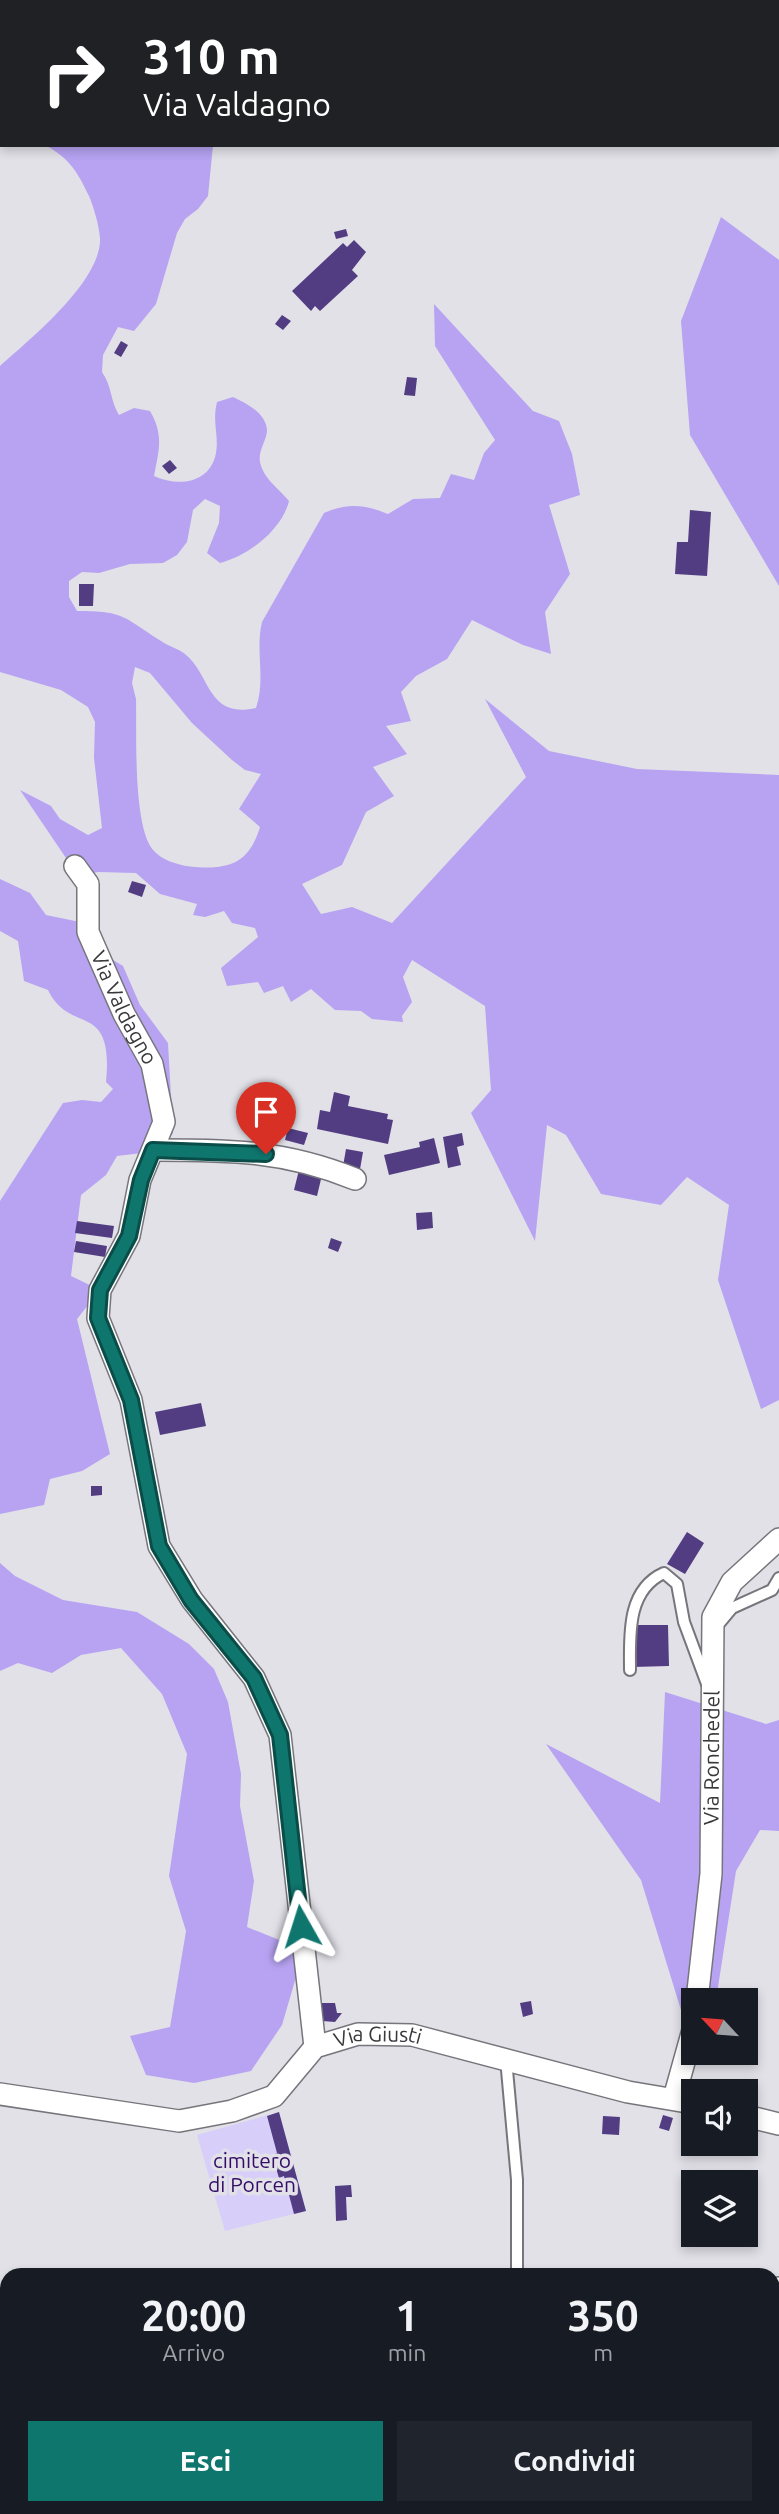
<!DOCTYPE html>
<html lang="it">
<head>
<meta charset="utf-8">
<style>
  :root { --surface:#171b24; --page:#20242c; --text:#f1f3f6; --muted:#9ea1a6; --accent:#0f766e }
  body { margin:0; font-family:Ubuntu,sans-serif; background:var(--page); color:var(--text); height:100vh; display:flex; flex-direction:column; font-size:26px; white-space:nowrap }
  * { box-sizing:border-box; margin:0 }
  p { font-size:23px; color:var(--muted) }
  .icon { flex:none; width:38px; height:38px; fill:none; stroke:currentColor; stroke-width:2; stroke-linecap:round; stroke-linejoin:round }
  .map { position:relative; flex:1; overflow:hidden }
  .drawer { position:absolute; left:0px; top:2268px; width:780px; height:247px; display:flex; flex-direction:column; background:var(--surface); border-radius:21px 21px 0 0; box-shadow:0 4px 10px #0003 }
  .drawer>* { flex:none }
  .hud { position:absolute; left:0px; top:0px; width:780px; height:147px; box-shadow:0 4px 10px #0003; background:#202124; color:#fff; overflow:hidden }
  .needle { width:46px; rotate:296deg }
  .controls { position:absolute; left:681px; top:1988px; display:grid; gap:14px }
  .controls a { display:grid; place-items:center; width:77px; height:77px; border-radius:0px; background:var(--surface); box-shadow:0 4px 10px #0003; font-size:35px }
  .pin { position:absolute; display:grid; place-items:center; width:60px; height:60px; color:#fff; margin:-72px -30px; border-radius:50% 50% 50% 0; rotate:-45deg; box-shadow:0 0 7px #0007 }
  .pin .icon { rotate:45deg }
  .me { position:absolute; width:77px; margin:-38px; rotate:354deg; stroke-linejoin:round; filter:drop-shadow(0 0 5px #0008) }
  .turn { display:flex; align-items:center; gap:24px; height:147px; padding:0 28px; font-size:32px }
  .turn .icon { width:91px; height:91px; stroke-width:2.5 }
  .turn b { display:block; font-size:49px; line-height:60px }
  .eta { display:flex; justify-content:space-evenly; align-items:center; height:119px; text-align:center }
  .eta b { font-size:42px; font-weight:700; line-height:49px }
  .action { display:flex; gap:14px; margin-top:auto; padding:14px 28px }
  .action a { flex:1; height:80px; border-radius:0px; background:var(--accent); color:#fff; font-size:28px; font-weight:700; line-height:80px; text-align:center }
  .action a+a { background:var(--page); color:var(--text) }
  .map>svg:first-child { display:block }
  .green { fill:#d7cef9 }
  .forest { fill:#b7a3f2; fill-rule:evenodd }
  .building { fill:#523d82 }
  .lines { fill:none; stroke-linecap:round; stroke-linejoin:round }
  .service-casing { stroke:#76757b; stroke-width:14 }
  .minor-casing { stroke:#76757b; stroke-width:24 }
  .service { stroke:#fff; stroke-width:10 }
  .minor { stroke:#fff; stroke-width:21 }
  .route-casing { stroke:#0a4d48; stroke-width:18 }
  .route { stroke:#0f766e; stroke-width:12 }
  .labels { text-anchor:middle; stroke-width:7; stroke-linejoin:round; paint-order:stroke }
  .street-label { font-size:21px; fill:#39383b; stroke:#e2e1e8 }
  .park-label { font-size:21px; fill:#340d68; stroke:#e2e1e8 }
</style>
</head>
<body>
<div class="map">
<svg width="779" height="2514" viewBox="0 0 779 2514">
  <rect width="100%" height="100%" fill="#e2e1e8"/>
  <path class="green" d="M279 2112 306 2211 225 2231 197 2135Z"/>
  <path class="forest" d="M45 145H213L208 196 198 209 185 219 177 233 156 304 134 331 118 327 103 355 102 372C112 386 110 400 119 415L134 408 150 411C164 435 159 450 154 476 178 487 210 484 216 453 219 435 212 422 217 402L233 397C246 403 266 413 267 430 267 440 258 450 260 462 263 478 279 489 289 501 282 530 248 556 220 563L207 553 219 523 220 506 205 499 193 510 187 542 177 555 163 563 130 564 99 573 82 572 69 581V597L77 611C125 611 123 617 161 641 168 646 179 649 185 654 211 675 207 719 256 708 266 679 255 651 262 622L324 513C347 503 364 504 388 514L413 499 440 498 451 474 474 480 484 453 495 440 435 346 434 304 533 411 559 421 572 454 580 495 549 505 570 574 545 612 551 654 523 645 472 620 447 659 416 676 401 692 411 721 386 726 407 754 373 767 394 796 366 812 342 865 302 884 321 914 352 907 392 923 526 777 485 699 549 751 637 769 779 775V1400L761 1409 718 1280 729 1205 687 1177 661 1205 601 1194 566 1135 547 1125 535 1241 471 1113 491 1090 485 1006 412 960 403 977 412 1002 402 1016 403 1022 372 1019 361 1011 335 1010 311 989 291 1002 283 986 264 993 258 982 227 986 221 968 258 937 255 928 232 923 224 911 205 917 193 915 197 904 160 894 136 873 98 872 74 877 66 858 20 790 51 806 60 819 88 835 102 828 94 758 95 722 88 707 61 690 0 672V366C29 340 102 281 100 238 99 225 94 208 89 196 77 171 69 158 45 145ZM135 667 150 673 192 723 232 760 245 770 261 774 239 809 260 827C253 850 242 865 217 867 198 869 169 866 155 852 132 831 137 731 136 699L132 683Z
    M721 217 779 260V586L690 435 681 321Z
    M0 879 30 893 46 915 80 922 95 949 123 966 140 1005 168 1043 173 1133 159 1151 117 1156 106 1175 81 1195 71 1276 100 1290 77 1319 110 1454 82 1471 50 1479 44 1505 0 1514V1201L63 1103 82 1100 101 1102 113 1089 106 1082C114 999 70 1036 48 990L24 981 18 941 0 931Z
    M0 1563 15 1576 63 1600 137 1612 189 1644 214 1669 228 1702 241 1774 240 1806 254 1881 247 1927 304 1950 282 2025 251 2071 194 2083 146 2075 130 2036 170 2027 186 1931 169 1876 187 1754 162 1694 121 1648 81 1655 52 1673 18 1663 0 1671Z
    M665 1692 766 1724 779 1720V1831L760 1830 736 1871 716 2000H693V2049L641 1880 546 1744 660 1803Z
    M774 2473H779V2514H688L691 2512 688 2508H774Z"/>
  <path class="building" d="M346 229 348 236 336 239 334 232Z
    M354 240 366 252 352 270 358 276 320 311 315 306 311 311 292 291 343 243 347 247Z
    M282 315 291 321 283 330 275 324Z
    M121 341 128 345 121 357 114 353Z
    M407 377 417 378 415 396 404 395Z
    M170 460 177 468 169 474 162 466Z
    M690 510 711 512 707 576 675 574 677 542H688Z
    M79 584H94L93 606H79Z
    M132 881 146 885 142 897 128 892Z
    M334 1092 350 1096 348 1106 388 1114 387 1119 393 1120 388 1144 317 1129 320 1110 330 1112Z
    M288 1128 308 1133 304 1145 285 1140Z
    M462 1133 464 1145 457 1147 461 1165 448 1168 443 1137Z
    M434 1138 440 1163 389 1175 384 1155 420 1147 419 1142Z
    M346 1149 363 1152 359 1175 342 1172Z
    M299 1170 322 1175 317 1196 294 1190Z
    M432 1212 433 1228 417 1230 416 1213Z
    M77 1221 114 1226 112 1238 75 1233Z
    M331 1238 342 1242 338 1252 328 1248Z
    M76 1241 107 1246 105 1257 74 1252Z
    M201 1403 206 1426 160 1435 155 1412Z
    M91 1486H102V1495L91 1496Z
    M687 1532 704 1543 685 1574 667 1564Z
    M632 1625H668L669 1666 633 1667Z
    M531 2001 533 2014 523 2017 520 2003Z
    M322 2003H335L337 2013H342L335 2022 322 2021Z
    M279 2112 306 2211 294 2214 284 2176 279 2178 272 2155 277 2153 267 2116Z
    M663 2115 673 2118 669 2131 659 2128Z
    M603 2116 620 2117 619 2135 602 2134Z
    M351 2185 352 2197H346L347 2220 336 2221 335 2186Z"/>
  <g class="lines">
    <defs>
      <path id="service" d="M717 1626 732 1608 772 1590 779 1578
        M630 1670C630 1637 626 1590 664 1573L677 1584 684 1622 707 1684
        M506 2059 517 2180V2275
        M743 2508 744 2514"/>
      <g id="minor">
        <path d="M358 0 359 2"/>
        <path d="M742 0 743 2"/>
        <path d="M471 2 473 0"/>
        <path id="s1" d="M75 866 88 884V932L124 1014 152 1064 164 1122 140 1180 129 1236 100 1290 98 1318 131 1400 159 1546 192 1600 254 1678 280 1735 315 2047"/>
        <path d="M153 1150C229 1150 284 1150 355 1179"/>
        <path id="s2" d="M697 2000 711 1874 713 1617 732 1582 779 1539"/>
        <path id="s3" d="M0 2094 179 2121 232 2111 274 2096 315 2047 358 2034 412 2035 628 2092 693 2103"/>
        <path d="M674 2098 693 2030"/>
        <path d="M746 2116 779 2124"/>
        <path d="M774 2301 779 2288"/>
        <path d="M601 2514 607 2508"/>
      </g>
    </defs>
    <use href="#service" class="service-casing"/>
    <use href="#minor" class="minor-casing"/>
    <use href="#service" class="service"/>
    <use href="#minor" class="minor"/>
  </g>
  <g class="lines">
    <defs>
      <path id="route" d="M266 1154 153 1150 141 1180 129 1236 100 1290 98 1318 131 1400 159 1546 191 1600 254 1678 280 1735 301 1926"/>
    </defs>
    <use href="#route" class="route-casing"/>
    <use href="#route" class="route"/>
  </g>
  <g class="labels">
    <g class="street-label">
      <text dy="7" stroke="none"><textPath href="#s1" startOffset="154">Via Valdagno</textPath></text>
      <text dy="7" stroke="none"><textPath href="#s2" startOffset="243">Via Ronchedel</textPath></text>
      <text dy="7" stroke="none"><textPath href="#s3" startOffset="408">Via Giusti</textPath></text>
    </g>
    <g class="park-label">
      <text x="252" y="2168">cimitero<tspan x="252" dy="24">di Porcen</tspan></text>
    </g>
  </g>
</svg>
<div class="controls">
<a><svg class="needle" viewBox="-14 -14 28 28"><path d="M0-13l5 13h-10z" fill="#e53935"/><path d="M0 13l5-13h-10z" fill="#9ea1a6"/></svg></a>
<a><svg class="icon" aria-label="sound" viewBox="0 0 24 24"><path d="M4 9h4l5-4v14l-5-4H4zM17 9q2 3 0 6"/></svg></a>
<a><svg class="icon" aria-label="layers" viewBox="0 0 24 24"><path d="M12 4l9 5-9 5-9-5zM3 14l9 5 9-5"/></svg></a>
</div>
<div class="pin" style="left:266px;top:1154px;background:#d93025"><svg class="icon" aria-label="arrive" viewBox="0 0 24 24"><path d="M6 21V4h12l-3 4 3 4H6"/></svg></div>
<svg class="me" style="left:301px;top:1926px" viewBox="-20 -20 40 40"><path d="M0-17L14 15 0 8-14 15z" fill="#0f766e" stroke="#fff" stroke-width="4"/></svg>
<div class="hud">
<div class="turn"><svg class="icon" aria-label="right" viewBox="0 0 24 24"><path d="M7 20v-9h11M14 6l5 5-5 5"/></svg><div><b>310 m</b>Via Valdagno</div></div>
</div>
<section class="drawer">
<div class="eta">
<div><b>20:00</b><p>Arrivo</p></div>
<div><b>1</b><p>min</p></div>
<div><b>350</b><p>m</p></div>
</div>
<div class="action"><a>Esci</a><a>Condividi</a></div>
</section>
</div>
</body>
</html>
